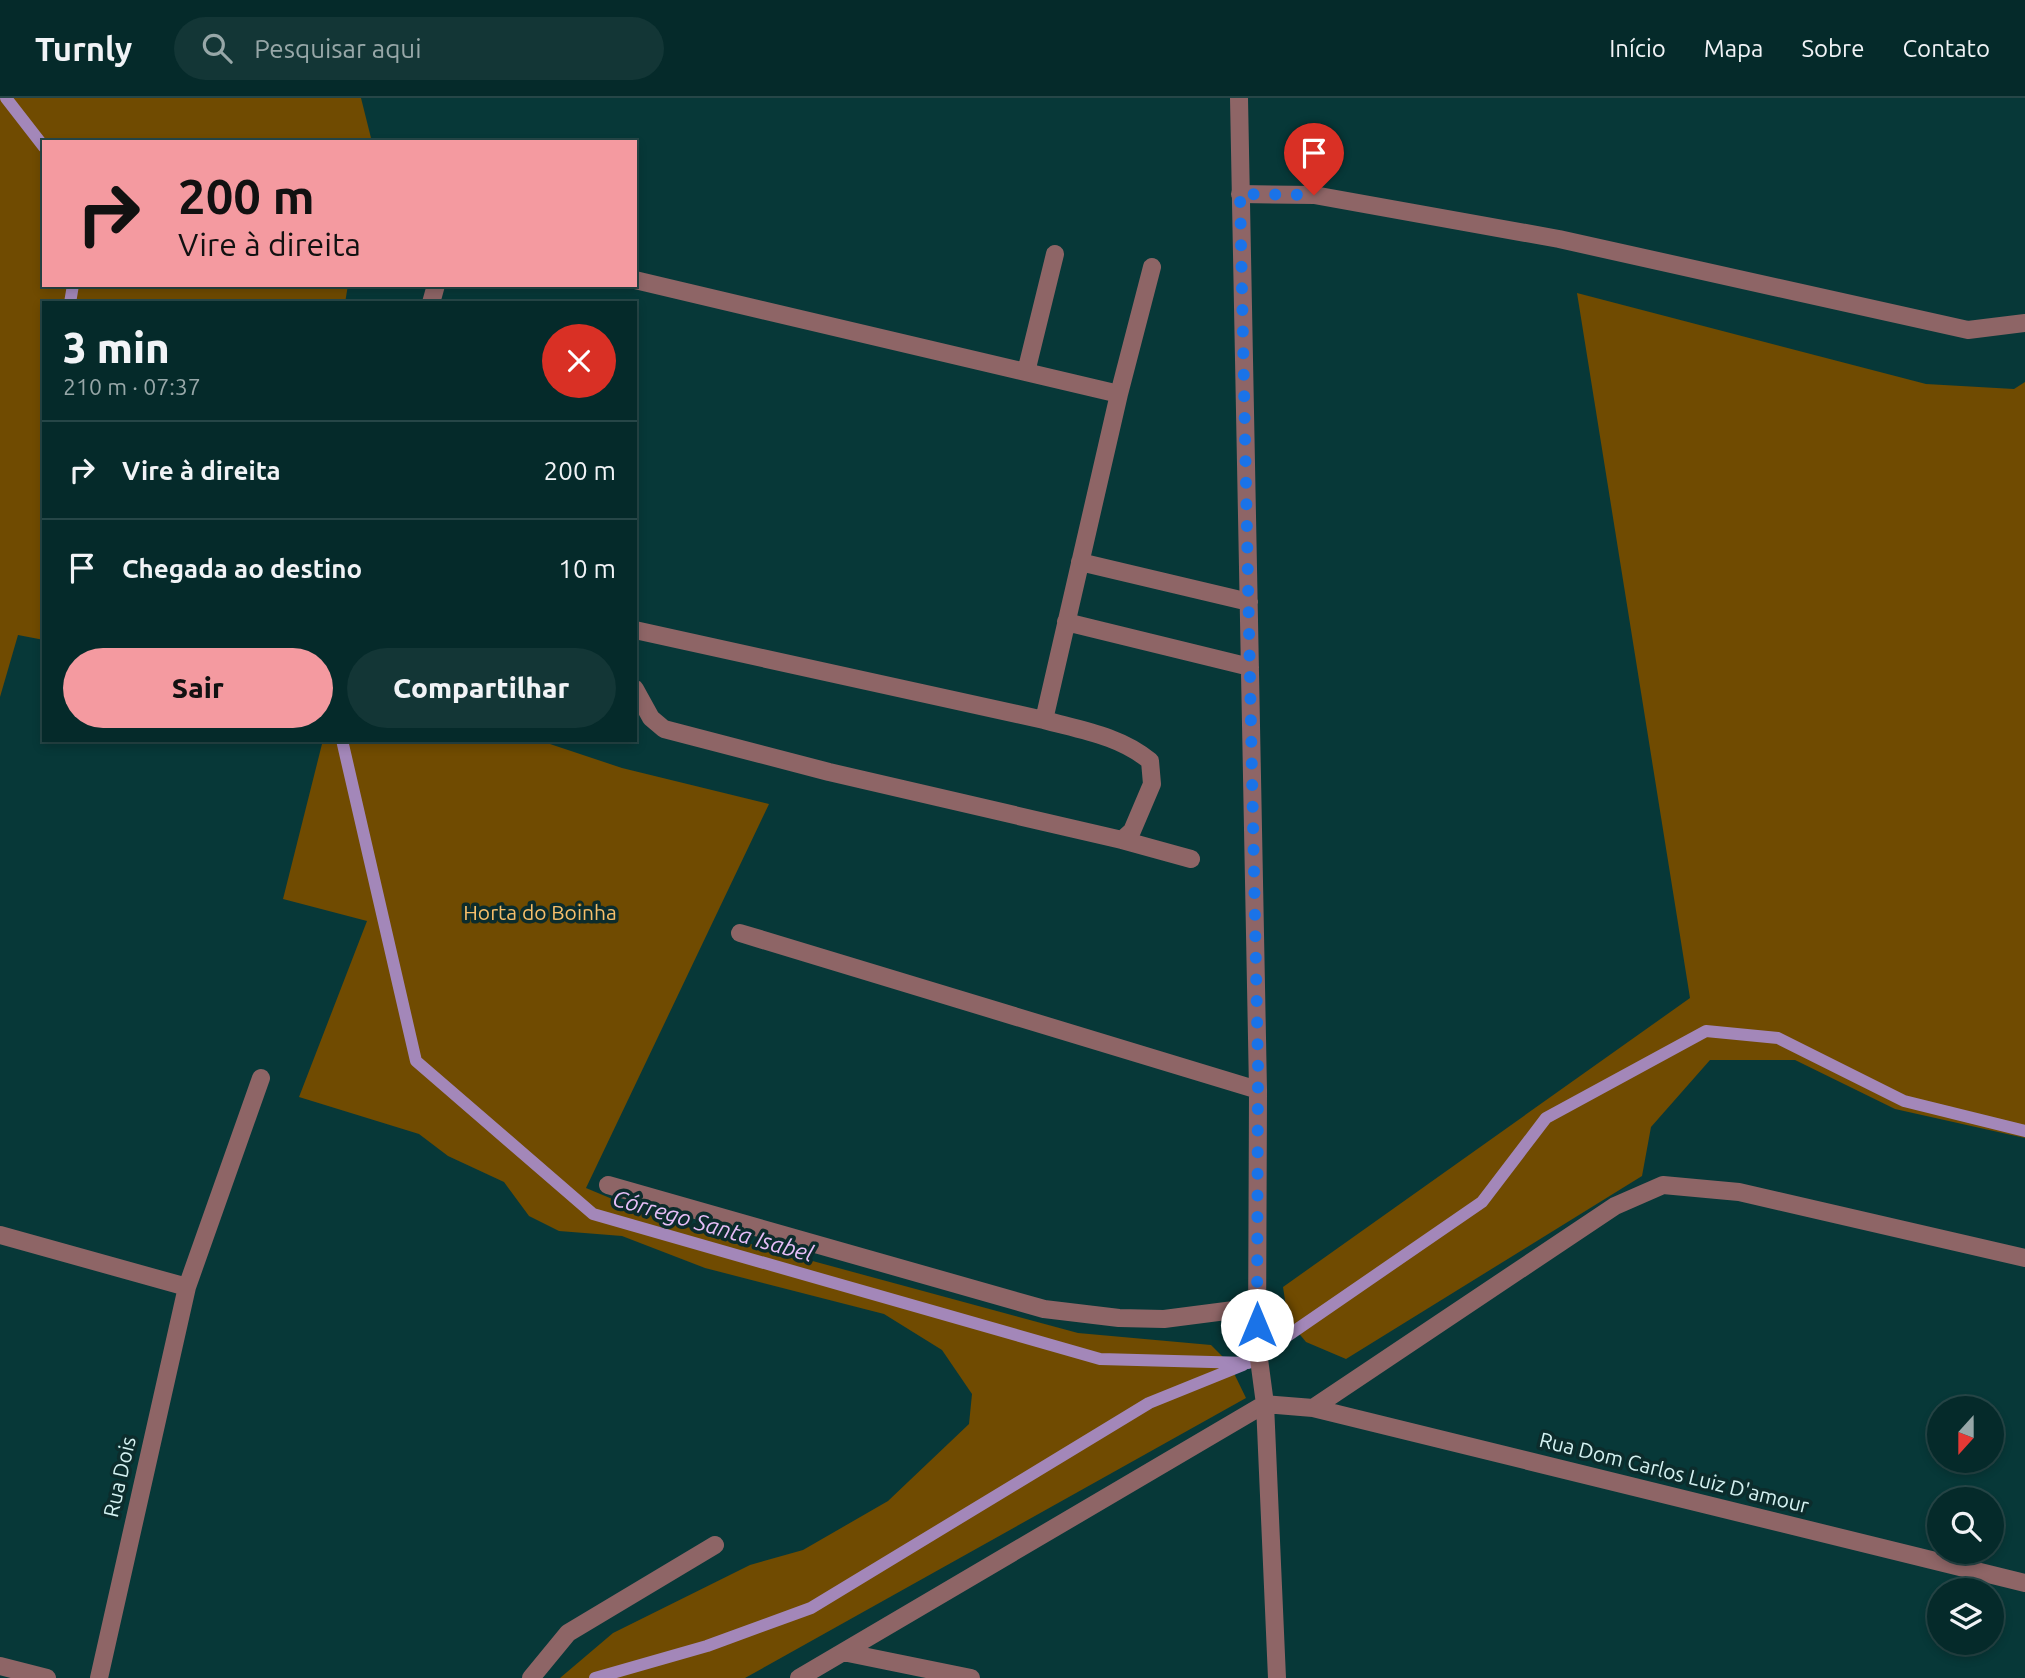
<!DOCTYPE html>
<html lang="pt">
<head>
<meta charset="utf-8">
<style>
  :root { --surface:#052a2a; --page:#133636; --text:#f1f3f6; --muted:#97a7a8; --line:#264647; --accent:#f49aa0 }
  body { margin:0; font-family:Ubuntu,sans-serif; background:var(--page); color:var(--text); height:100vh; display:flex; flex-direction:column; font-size:26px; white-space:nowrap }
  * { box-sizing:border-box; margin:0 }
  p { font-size:23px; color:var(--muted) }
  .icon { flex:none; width:38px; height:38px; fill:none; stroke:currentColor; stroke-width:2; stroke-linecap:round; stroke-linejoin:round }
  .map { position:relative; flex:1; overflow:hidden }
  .side { position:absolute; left:42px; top:203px; width:595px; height:441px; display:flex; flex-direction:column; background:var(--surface); border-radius:0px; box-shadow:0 4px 10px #0003,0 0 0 2px var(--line) }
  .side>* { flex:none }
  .guide { position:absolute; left:42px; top:42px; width:595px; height:147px; border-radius:0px; box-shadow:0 4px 10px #0003,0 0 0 2px var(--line); background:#f49aa0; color:#111; overflow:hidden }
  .needle { width:46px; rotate:201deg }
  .tools { position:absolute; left:1927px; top:1298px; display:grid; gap:14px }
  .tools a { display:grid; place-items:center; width:77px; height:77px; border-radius:50%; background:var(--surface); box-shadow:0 4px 10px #0003,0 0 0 2px var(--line); font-size:35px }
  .pin { position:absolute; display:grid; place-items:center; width:60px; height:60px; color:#fff; margin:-72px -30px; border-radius:50% 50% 50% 0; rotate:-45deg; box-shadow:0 0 7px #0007 }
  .pin .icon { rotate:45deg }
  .me { position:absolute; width:77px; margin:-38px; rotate:0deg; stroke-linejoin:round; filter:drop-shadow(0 0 5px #0008) }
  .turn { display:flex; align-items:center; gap:24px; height:147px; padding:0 21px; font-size:32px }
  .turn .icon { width:91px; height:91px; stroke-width:2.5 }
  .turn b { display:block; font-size:49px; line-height:60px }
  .round { display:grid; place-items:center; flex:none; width:74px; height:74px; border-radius:37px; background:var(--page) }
  .headline { display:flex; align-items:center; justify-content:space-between; height:119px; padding:0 21px }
  h1 { font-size:42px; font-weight:800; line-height:52px }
  .button { display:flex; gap:14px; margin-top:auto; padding:14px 21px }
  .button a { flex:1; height:80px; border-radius:42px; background:var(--accent); color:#111; font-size:28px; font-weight:800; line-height:80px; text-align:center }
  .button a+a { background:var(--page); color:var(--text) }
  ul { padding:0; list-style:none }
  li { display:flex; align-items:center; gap:21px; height:98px; padding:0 21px; border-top:2px solid var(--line) }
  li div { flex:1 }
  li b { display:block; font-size:26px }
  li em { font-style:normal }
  header { display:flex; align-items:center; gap:42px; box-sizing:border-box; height:98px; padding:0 35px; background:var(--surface); border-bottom:2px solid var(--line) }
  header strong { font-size:33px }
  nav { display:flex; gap:38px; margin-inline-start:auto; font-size:24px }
  .search { width:490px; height:63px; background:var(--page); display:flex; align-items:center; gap:18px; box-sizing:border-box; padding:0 24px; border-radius:38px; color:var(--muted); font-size:26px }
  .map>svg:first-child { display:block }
  .green { fill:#704b01 }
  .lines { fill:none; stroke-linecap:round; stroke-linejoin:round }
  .stream { stroke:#a387b9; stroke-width:12 }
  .service { stroke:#8e6566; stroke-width:18 }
  .minor { stroke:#8e6566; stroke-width:18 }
  .route { stroke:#1a73e8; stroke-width:12; stroke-dasharray:0 21.6 }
  .labels { text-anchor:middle; stroke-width:7; stroke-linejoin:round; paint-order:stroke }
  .park-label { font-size:21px; fill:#f7bf6b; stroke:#0c2c2c }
  .street-label { font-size:21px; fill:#d5f2f2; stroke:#0c2c2c }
  .water-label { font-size:23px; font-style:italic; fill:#e7bef8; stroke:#0c2c2c }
</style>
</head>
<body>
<header>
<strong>Turnly</strong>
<div class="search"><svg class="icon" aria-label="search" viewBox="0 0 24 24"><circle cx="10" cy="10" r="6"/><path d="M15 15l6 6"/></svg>Pesquisar aqui</div>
<nav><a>Início</a><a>Mapa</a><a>Sobre</a><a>Contato</a></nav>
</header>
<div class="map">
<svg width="2025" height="1580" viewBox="0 0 2025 1580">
  <rect width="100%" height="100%" fill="#073838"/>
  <path class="green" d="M0 0H361L372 44H44V187H348L345 205H44V542L18 537 0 599Z
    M1577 195 1926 286 2014 291 2025 284V1040L1895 1011 1795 962H1710L1651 1029 1642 1078 1346 1261 1306 1244 1288 1222 1283 1189 1690 900Z
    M323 642H538L622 670 769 706 586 1090 665 1123 1078 1235 1211 1247 1229 1265 1246 1300 745 1580H560L613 1535 750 1467 803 1452 888 1403 969 1326 972 1296 942 1252 884 1216 705 1170 622 1138 559 1133 529 1118 504 1084 448 1058 419 1036 299 999 367 823 283 801Z"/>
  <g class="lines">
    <path class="stream" d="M6 0 44 49
      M70 205 73 187
      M342 642 416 963 593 1116 1100 1261 1248 1265 1482 1104 1546 1020 1706 933 1778 940 1904 1003 2025 1033
      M595 1580 707 1548 811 1510 1149 1305 1243 1267"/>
    <path class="service" d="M1240 96 1314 97 1559 141 1968 232 2025 225"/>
    <path class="minor" d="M1239 0 1258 992 1257 1246 1265 1306 1277 1580
      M635 182 1119 296
      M431 205 436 187
      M1026 274 1055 156
      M1080 464 1249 504
      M1066 524 1250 569
      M635 532 1044 622
      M635 591 651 620 664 631 829 674 1122 742 1132 733 1152 686 1150 663C1120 638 1081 632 1044 622L1119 296 1152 169
      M1122 742 1191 761
      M740 835 1258 992
      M608 1087 1044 1211 1119 1220 1164 1221 1257 1209
      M0 1137 187 1189
      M1313 1310 2025 1485
      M843 1554 971 1580
      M0 1568 47 1580
      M99 1580 187 1189 261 980
      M531 1580 568 1535 715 1447
      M799 1580 1265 1306 1313 1310 1615 1108 1663 1087 1739 1094 2025 1160"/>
  </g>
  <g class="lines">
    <path class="route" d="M1257 1227 1258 967 1240 96 1314 97"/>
  </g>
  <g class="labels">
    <g class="park-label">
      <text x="540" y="822">Horta do Boinha</text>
    </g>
    <g class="street-label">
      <text transform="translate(1674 1375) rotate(14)" y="7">Rua Dom Carlos Luiz D'amour</text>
      <text transform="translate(120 1379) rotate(-77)" y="7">Rua Dois</text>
    </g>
    <g class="water-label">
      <text transform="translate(713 1128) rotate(16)" y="8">Córrego Santa Isabel</text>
    </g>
  </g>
</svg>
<div class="tools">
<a><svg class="needle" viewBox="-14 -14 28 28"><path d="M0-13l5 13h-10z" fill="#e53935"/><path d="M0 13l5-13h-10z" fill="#97a7a8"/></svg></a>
<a><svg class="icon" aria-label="search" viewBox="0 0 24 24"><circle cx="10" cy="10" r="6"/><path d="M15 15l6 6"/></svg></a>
<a><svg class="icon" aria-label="layers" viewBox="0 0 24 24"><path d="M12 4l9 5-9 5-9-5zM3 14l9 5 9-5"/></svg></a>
</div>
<div class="pin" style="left:1314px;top:97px;background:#d93025"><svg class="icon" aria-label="arrive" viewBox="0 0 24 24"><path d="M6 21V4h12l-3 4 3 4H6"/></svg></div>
<svg class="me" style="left:1257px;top:1227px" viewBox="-20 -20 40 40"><circle r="19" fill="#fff"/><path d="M0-13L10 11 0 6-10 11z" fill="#1a73e8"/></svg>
<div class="guide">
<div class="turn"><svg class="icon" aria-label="right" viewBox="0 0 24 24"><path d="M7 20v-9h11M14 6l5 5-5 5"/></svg><div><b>200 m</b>Vire à direita</div></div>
</div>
<section class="side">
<div class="headline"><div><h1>3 min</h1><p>210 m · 07:37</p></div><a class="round" style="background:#d93025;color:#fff"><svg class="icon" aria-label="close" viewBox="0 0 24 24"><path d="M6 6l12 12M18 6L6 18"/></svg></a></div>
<ul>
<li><svg class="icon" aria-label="right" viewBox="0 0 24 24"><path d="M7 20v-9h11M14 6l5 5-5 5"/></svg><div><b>Vire à direita</b></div><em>200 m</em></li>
<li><svg class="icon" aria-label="arrive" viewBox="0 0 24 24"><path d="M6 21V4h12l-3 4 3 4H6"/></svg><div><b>Chegada ao destino</b></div><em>10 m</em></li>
</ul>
<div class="button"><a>Sair</a><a>Compartilhar</a></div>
</section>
</div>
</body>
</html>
